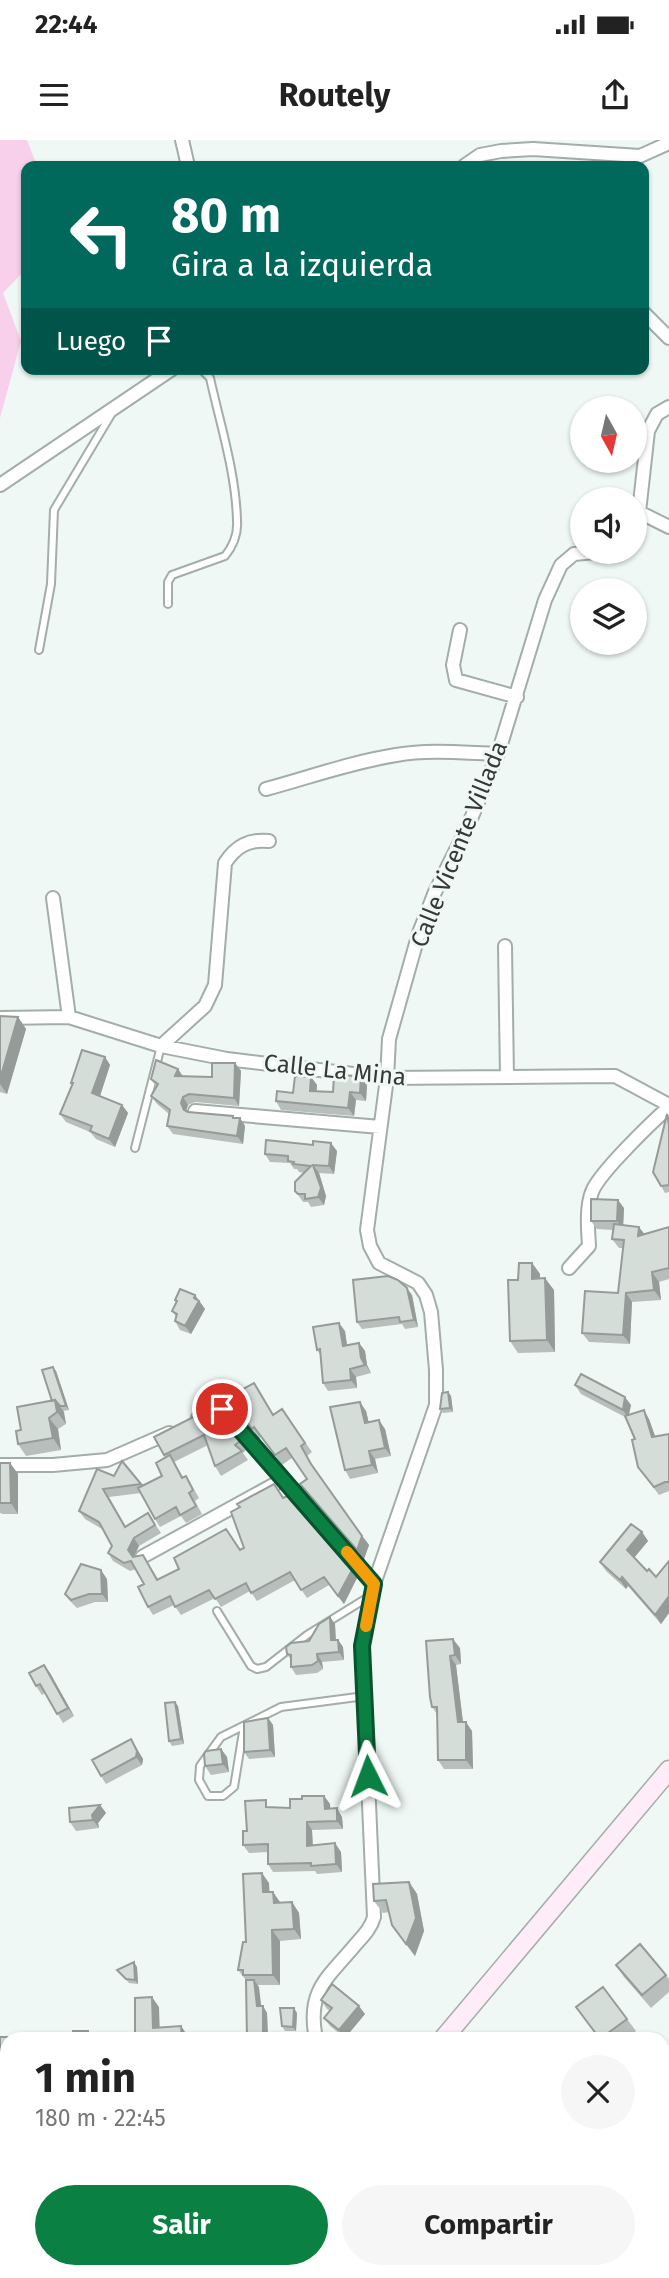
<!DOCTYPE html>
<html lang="es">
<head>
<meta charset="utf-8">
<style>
  :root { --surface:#fff; --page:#f6f6f6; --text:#222; --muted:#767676; --accent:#0b8043 }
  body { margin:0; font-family:"Fira Sans",sans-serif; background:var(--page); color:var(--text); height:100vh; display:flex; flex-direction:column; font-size:26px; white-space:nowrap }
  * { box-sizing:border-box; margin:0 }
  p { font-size:23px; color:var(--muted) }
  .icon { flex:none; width:38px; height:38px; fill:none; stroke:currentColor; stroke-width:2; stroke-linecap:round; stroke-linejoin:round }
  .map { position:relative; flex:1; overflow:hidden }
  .side { position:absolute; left:0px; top:1892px; width:670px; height:247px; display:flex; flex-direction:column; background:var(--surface); border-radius:21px 21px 0 0; box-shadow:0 2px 5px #0004 }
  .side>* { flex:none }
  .top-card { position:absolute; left:21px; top:21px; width:628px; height:214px; border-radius:14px; box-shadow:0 2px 5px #0004; background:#00695c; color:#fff; overflow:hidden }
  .needle { width:46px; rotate:172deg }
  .controls { position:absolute; left:570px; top:256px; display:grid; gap:14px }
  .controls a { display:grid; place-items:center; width:77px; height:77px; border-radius:50%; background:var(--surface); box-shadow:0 2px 5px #0004; font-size:35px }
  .pin { position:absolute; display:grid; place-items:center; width:60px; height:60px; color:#fff; margin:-30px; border:4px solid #fff; border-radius:50%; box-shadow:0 2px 7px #0007 }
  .me { position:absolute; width:77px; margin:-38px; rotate:357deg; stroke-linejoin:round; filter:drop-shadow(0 0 5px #0008) }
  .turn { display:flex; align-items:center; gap:24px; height:147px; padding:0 35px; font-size:32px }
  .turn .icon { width:91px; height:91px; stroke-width:2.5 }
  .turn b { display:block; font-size:49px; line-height:60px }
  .then { display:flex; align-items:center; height:66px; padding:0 35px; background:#0003; gap:14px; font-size:26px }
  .round { display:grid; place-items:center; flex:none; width:74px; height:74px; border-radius:37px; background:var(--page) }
  .summary { display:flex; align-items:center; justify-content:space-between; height:119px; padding:0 35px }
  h1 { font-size:42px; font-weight:700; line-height:52px }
  .action { display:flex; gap:14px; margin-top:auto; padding:14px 35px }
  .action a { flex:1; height:80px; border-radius:42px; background:var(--accent); color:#fff; font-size:28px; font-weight:700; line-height:80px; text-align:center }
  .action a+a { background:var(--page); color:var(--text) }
  .status { display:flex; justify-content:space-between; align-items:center; height:49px; padding:0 35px; background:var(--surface); direction:ltr }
  .status svg { height:19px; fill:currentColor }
  header { display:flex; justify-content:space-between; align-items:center; height:91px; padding:0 35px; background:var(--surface); font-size:32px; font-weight:700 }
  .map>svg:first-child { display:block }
  .green { fill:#f8d0ec }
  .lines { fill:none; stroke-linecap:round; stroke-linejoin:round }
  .service-casing { stroke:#a4ada8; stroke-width:10 }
  .minor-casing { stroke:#a4ada8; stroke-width:16 }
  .secondary-casing { stroke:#a4ada8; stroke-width:21 }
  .service { stroke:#fff; stroke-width:6 }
  .minor { stroke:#fff; stroke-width:12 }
  .secondary { stroke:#ffecf9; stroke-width:18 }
  .wall { fill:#b7bebb }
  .shaded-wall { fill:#959b98 }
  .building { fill:#d5ddd9; stroke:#959b98; stroke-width:2 }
  .route-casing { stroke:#07532c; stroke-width:18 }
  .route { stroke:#0b8043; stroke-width:12 }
  .slow { stroke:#f59e0b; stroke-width:12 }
  .labels { text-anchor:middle; stroke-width:6; stroke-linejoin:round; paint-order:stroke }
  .street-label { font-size:24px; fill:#363937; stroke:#eff8f4 }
</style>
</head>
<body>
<div class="status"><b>22:44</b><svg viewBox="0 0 49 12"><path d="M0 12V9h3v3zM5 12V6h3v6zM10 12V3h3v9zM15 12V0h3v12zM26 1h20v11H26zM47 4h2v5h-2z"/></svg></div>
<header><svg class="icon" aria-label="menu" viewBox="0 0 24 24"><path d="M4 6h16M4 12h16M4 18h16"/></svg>Routely<svg class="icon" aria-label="share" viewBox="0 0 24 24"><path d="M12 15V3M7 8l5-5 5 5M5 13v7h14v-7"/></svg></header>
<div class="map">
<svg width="669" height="2138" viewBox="0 0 669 2138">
  <rect width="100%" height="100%" fill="#eff8f4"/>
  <path class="green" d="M0 0H27L37 26H26V129L3 153 21 201 0 278Z"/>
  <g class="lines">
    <defs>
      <path id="service" d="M168 464V442L172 435 225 416C233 406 238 394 237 381 236 333 220 284 210 238L201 229
        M39 510 51 444 54 370 112 273
        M135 1008 161 906
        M217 1471 251 1526 257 1529 266 1527 307 1495 370 1456
        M244 1586 234 1647 223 1656H208L199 1640 200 1626 221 1597 281 1567 365 1556"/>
      <path id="minor" d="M182 0 188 26
        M464 26 480 15 501 11 533 9 640 16 669 3
        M644 173 669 198
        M0 345 172 229
        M639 372 669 387
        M635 381 639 372 648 291 657 274 669 267
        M460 490 453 525 456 540 517 557
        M266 649C310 637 352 622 396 615 430 609 465 613 498 614
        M53 758 69 877
        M505 806 507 937
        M0 878 69 877 161 906 227 919 387 938 615 936 669 965
        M161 906 205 866 215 845 225 723C236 706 249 699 269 701
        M195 971 380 987
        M569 1128 589 1106C588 1090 586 1067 592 1052 598 1034 653 981 669 967
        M198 1278 219 1268 227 1274 374 1444
        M0 1325H53L107 1320 169 1293
        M142 1417 284 1339
        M316 1899C306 1850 328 1838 356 1804 364 1795 371 1788 374 1777L362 1506 374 1444 436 1265V1230L431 1172 426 1155 418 1143 379 1123 370 1106 367 1090 387 938 389 899 419 793 435 752 468 686 498 614 545 460 561 425 574 414 606 411"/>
      <path id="secondary" d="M443 1899 669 1630
        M239 2138 245 2132
        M656 2138 669 2135"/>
    </defs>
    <use href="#service" class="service-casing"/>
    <use href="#minor" class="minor-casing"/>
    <use href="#secondary" class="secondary-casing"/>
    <use href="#service" class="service"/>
    <use href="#minor" class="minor"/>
    <use href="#secondary" class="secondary"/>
  </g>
  <path class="wall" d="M0 876 18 877 26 889 7 954 0 952Z
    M105 917 110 925 100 956 122 965 128 973 115 1007 96 999 90 992 66 982 60 974 72 944 71 943Z
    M235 923 241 931 239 966 195 962 188 965 186 971 240 978 245 986 243 1004 173 994 167 986 169 974 157 964 151 956 156 947 151 939 178 929 183 936 212 937Z
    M361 936 367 945 366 961 356 960 354 976 281 970 276 961 293 953 311 937 317 945 316 952H333Z
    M667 974 669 976V1052L665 1053 661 1046Z
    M337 1011 334 1034 319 1033 326 1056 324 1065 311 1067 308 1062H303L301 1059 295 1051 304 1033 299 1032 297 1029H294L290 1023 270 1022 265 1014Z
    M624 1068 623 1085 645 1094 669 1087V1139L659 1142 661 1160 632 1162 630 1204 589 1202 582 1193 618 1153 623 1108H619L612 1099 613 1090 597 1089 591 1081Z
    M532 1123 540 1134V1139L554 1150 555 1212 518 1213 510 1201 518 1140Z
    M195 1155 205 1169 191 1194 180 1190 175 1181 176 1177 172 1171 176 1163 175 1160Z
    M412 1155 418 1187 405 1189 402 1184 362 1189 357 1182Z
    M345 1191 347 1205 359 1203 365 1211 367 1225 371 1233 356 1237 357 1248 328 1251 323 1243 320 1214 317 1210Z
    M56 1231 69 1270 63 1271 66 1284 58 1289 61 1310 26 1316 18 1304 21 1290 52 1261Z
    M575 1245 631 1265 629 1275 649 1279 655 1296 669 1294V1351L659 1355 638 1327 635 1299 625 1277 581 1254Z
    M260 1252 273 1274 282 1269 312 1312 307 1316 317 1333 369 1405 364 1419 307 1353 300 1344 307 1339 292 1318 282 1325 261 1297 259 1299 235 1268Z
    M448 1252 451 1256 453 1272 443 1273 440 1269Z
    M209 1269 220 1288 240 1301 246 1310 243 1313 248 1320 221 1336 215 1326 208 1305 174 1322 183 1337 186 1336 191 1344 199 1358 195 1361 202 1374 186 1383 181 1376 160 1387 155 1379 141 1353 109 1357 126 1387 148 1373 161 1393 139 1406 134 1417 143 1415 158 1439 240 1410 244 1408 283 1358 352 1430 357 1438 344 1464 329 1445 307 1458 295 1440 257 1461 250 1451 221 1467 215 1458 181 1475 174 1465 153 1475 148 1467 144 1444 136 1429 130 1431 113 1421 108 1413 112 1406 102 1389 85 1379 79 1371 114 1336 122 1321 143 1346 162 1336 165 1318 154 1297Z
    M366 1271 369 1283 385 1289 391 1316 375 1319 378 1333 350 1339 345 1330Z
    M0 1323H10L18 1334V1374H3L0 1373Z
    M642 1392 648 1401 634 1418 647 1431 656 1437 669 1421V1473L661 1484 628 1446 626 1449 606 1431 600 1422Z
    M107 1439 108 1462H95L77 1468 71 1462 65 1454Z
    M330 1477 335 1484 336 1500H338L343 1507 344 1520 322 1522 323 1529 317 1533 296 1535 291 1527V1520L287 1514 309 1501Z
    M426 1501 460 1508 461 1524 456 1525 463 1582 472 1591 473 1629H444L438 1620 437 1574 432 1567Z
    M50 1533 74 1576 63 1583 45 1553 42 1555 36 1546Z
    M178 1566 184 1604 172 1606 169 1601Z
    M268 1578 273 1585 275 1617 249 1619 244 1612Z
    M131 1599 143 1619 142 1625 106 1644 101 1636Z
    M221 1609 227 1617 229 1632 211 1635 205 1626Z
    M324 1656 330 1664V1669L342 1677 343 1689 312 1690 313 1705 341 1712 342 1732 317 1734 315 1731 273 1732 268 1724V1712L249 1713 243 1705 247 1691 271 1667 290 1668 302 1659Z
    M100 1665 106 1673 98 1683 99 1688 76 1691 70 1682Z
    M409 1742 417 1754 424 1791 415 1816 392 1785 389 1772 383 1773 374 1761Z
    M269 1743V1752H273L280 1763 292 1762 299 1773 301 1799 280 1801V1845H258L261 1866H263L267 1873 268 1899 246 1840 238 1830 246 1802Z
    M616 1825 666 1835 669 1839V1852L651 1868 624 1837Z
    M137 1827 138 1844 129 1843 117 1830Z
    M321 1860 365 1874 345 1898 330 1886 324 1878 330 1871 327 1869Z
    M576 1867 627 1879 636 1891 626 1899H600Z
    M297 1873 296 1891H285L282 1886Z
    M0 1897H8L9 1899H7V1934H0Z
    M663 2037 667 2044 669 2043V2074L663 2076Z
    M7 2040V2122H0V2041Z
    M578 2132H611L613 2138H582Z"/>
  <path class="shaded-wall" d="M18 877 26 889 7 954 0 944V939Z
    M105 917 110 925 98 962 92 953Z
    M235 923 241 931 239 966 234 958Z
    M178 929 183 937 175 936Z
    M361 936 367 945 366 961 360 953Z
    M311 937 317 945 316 960 310 951Z
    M350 952 356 960 354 976 348 968Z
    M183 957 188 965 186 971 184 970 181 963Z
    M122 965 128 973 115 1007 109 999Z
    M240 978 245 986 243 1004 237 996Z
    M331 1003 337 1011 334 1034 329 1026Z
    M313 1025 319 1033 326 1056 324 1065 318 1057Z
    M618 1060 624 1068 623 1090 617 1081Z
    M639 1087 646 1096H638Z
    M532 1123 540 1134V1151L532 1139Z
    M652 1132 659 1142 661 1160 654 1150Z
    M545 1138 554 1150 555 1212 547 1200Z
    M407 1148 412 1155 418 1187 414 1180Z
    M626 1153 632 1162 630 1204 623 1195Z
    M195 1155 205 1169 191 1194 185 1186Z
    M339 1183 345 1191 348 1213 343 1206Z
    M359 1203 365 1211 367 1225 371 1233 361 1218Z
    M53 1227 56 1231 69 1270 66 1266Z
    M350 1229 356 1237 357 1248 351 1240Z
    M448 1252 451 1256 453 1272 450 1268Z
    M625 1257 631 1265 628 1278 623 1270Z
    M55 1260 64 1272 66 1284 57 1272Z
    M360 1262 366 1271 371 1292 365 1283Z
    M644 1270 649 1279 658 1305 652 1297Z
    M49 1278 58 1289 61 1310 53 1298Z
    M379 1280 385 1289 391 1316 385 1308Z
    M369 1311 375 1319 378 1333 372 1325Z
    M10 1323 18 1334V1374L11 1363Z
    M642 1392 648 1401 633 1419 627 1410Z
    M362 1396 369 1405 364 1419 357 1410Z
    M134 1398 139 1406 133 1418 128 1410Z
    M101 1430 107 1439 108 1462 102 1454Z
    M352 1430 357 1438 344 1464 338 1456Z
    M622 1437 628 1446 626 1449 620 1440Z
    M669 1456V1473L661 1484 655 1475Z
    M330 1477 335 1484 336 1508 331 1500Z
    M453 1499 460 1508 461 1524 455 1515Z
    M338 1500 343 1507 344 1520 339 1512Z
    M317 1514 322 1522 323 1529 318 1521Z
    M450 1516 456 1525 464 1591 458 1582Z
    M44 1525 50 1533 74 1576 68 1568Z
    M175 1562 178 1566 184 1604 181 1599Z
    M268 1578 273 1585 275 1617 270 1610Z
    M466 1582 472 1591 473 1629 466 1620Z
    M131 1599 143 1619 142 1625 136 1617Z
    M221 1609 227 1617 229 1632 223 1624Z
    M324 1656 330 1664 331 1677 325 1669Z
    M100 1665 106 1673 98 1683 99 1688 93 1680 92 1675Z
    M337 1668 342 1677 343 1689 337 1681Z
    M307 1682 312 1690 313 1714 307 1706Z
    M335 1703 341 1712 342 1732 336 1724Z
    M262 1733 269 1743 270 1762 263 1752Z
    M409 1742 417 1754 424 1791 415 1816 406 1804Z
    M273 1752 280 1762 281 1774 274 1763Z
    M292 1762 299 1773 301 1799 294 1789Z
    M272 1790 280 1801V1845L273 1835Z
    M134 1822 137 1827 138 1844 135 1840Z
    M254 1840 259 1847 262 1873 257 1866Z
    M152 1857 159 1867 160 1898 153 1888Z
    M263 1866 267 1873 268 1899H263Z
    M359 1866 365 1874 345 1898 339 1890Z
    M294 1868 297 1873 296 1891 293 1887Z
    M181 1886 188 1896V1899H182Z
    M88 1891 94 1899H88Z
    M3 2078 7 2084V2116L4 2112Z
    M432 2132H436L438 2138H433Z
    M555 2132H557L561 2138H556Z"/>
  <path class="building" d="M0 876 18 877 0 939Z
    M82 910 105 917 92 953 122 965 109 999 90 991 92 986 60 974 73 943H71Z
    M156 920 178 929 175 936 212 937V923H235L234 958 189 954 183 957 181 963 184 970 188 972 233 976V978H240L237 996 167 986 170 970 151 956 158 944 151 939Z
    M334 935 361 936 360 953 350 952 348 968 276 961 277 951 293 953 295 936 311 937 310 951 333 952Z
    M667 974 669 985V1045L661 1046 653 1032Z
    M266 1000 313 1005V1001L331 1003 329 1026 313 1025 321 1048 318 1057 305 1059V1054H298L295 1051V1042L311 1026 293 1024 294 1022 288 1021V1016L265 1014Z
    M591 1059 618 1060 617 1081H591Z
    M614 1084 639 1087 638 1096 669 1087V1128L652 1132 654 1150 626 1153 623 1195 582 1193 585 1151 618 1153 624 1100 612 1099Z
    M519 1123H532V1139L545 1138 547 1200 510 1201 508 1140H518Z
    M388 1136 398 1140 407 1148 414 1180 400 1182 399 1177 357 1182 353 1140Z
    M180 1149 195 1155 194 1158 199 1161 185 1186 175 1181 177 1174 172 1171 177 1161 175 1160Z
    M339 1183 343 1206 359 1203 361 1218 365 1225 350 1229 351 1240 323 1243 320 1209 317 1210 313 1187Z
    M53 1227 66 1266H60L55 1260 52 1261 42 1230Z
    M581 1234 625 1257 623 1270 575 1245Z
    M254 1243 273 1275 282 1269 305 1303 301 1306 311 1324 362 1396 357 1410 300 1344 307 1339 286 1308 275 1315 254 1287 252 1289 235 1268 228 1257Z
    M448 1252 450 1268 440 1269 442 1253Z
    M55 1260 57 1272 49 1278 53 1298 18 1304 16 1291 21 1290 17 1267Z
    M360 1262 365 1283 379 1280 385 1308 369 1311 372 1325 345 1330 330 1267Z
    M209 1269 219 1289 226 1285 240 1301 235 1305 242 1311 215 1326 204 1295 164 1315 154 1297Z
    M644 1270 652 1297 669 1294V1342H665L654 1347 638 1327 632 1300 635 1299 625 1276Z
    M170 1315 182 1338 186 1336 193 1350 189 1353 196 1366 180 1375 176 1367 155 1379 138 1348 162 1336 156 1323Z
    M122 1321 141 1344 103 1349 125 1387 148 1373 155 1385 134 1398 128 1410 133 1417 143 1415 157 1440 179 1429 174 1418 226 1389 240 1410 244 1408 231 1372 240 1367 237 1364 274 1344 283 1358 287 1356 352 1430 338 1456 324 1437 301 1450 290 1432 251 1453 246 1443 215 1459 209 1450 175 1467 170 1456 148 1467 138 1447 144 1444 131 1421 124 1423 108 1413 112 1406 99 1382 79 1371 97 1329 114 1336Z
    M0 1323H10L11 1363H0Z
    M631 1384 642 1392 627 1410 647 1431 649 1429 656 1437 669 1421V1456L655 1475 622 1437 620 1440 600 1422Z
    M81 1424 101 1430 102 1454H89L71 1460 65 1454Z
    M330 1477 331 1500H338L339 1512 317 1514 318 1521 312 1525 291 1527V1515L287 1514 286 1507 291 1503 309 1501 319 1484Z
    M453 1499 455 1515 450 1516 458 1582H466V1620H438L437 1567H432L430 1557 426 1501Z
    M44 1525 68 1568 57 1574 40 1544 36 1546 29 1533Z
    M175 1562 181 1599 169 1601 165 1563Z
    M268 1578 270 1610 244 1612V1582Z
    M131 1599 137 1611 136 1617 101 1636 92 1620Z
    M221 1609 223 1624 205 1626 204 1614 206 1611Z
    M302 1656H324L325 1669 337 1668V1681L307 1682V1706L335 1703 336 1724 311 1726V1723L268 1724V1704L243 1705V1691H247L245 1661 266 1660V1667L290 1668V1659H302Z
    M100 1665 92 1675 93 1680 70 1682 69 1668Z
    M262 1733 263 1752H273L274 1763 292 1762 294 1789 272 1790 273 1835H243V1830H238L243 1802H246L243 1734Z
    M409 1742 416 1778 406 1804 392 1785 386 1760 374 1761 373 1744Z
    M640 1804 666 1835 642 1855 616 1825Z
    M134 1822 135 1840 126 1839 117 1830Z
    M246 1840H254L257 1866H263V1899H247Z
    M332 1844 359 1866 339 1890 324 1878 332 1868 321 1860Z
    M603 1847 627 1879 600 1899 576 1867Z
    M152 1857 153 1888 181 1886 182 1899H135V1858Z
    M280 1868H294L293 1887 282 1886Z
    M73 1891H88V1899H72Z
    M0 1897H8L7 1926H0Z
    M7 2040V2078H3L4 2112H0V2041Z
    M669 2043V2063L663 2065V2045Z
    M378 2132H432L433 2138H412L410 2133 405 2138H377Z
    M532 2132H555L556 2138H533Z"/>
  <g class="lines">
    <defs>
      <path id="route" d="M222 1269 374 1444 362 1506 368 1636"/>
    </defs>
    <use href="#route" class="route-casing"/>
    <use href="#route" class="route"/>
    <path class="slow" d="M347 1412 374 1444 366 1486"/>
  </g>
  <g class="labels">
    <g class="street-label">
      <text transform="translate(459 704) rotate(-68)" y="8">Calle Vicente Villada</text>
      <text transform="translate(335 930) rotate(6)" y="8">Calle La Mina</text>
    </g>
  </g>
</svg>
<div class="controls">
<a><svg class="needle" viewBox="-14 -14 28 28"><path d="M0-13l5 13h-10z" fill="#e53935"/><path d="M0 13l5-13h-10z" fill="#767676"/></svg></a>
<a><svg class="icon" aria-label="sound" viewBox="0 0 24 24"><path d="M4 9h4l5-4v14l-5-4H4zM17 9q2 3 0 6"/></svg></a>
<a><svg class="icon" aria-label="layers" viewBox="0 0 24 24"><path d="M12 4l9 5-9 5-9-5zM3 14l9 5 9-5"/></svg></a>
</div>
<div class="pin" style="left:222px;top:1269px;background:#d93025"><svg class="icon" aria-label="arrive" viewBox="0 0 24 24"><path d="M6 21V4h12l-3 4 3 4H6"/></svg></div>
<svg class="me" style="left:368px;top:1636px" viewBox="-20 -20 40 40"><path d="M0-17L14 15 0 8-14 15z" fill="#0b8043" stroke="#fff" stroke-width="4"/></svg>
<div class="top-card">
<div class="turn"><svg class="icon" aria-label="left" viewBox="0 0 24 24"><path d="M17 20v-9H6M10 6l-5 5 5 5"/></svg><div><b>80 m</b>Gira a la izquierda</div></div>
<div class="then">Luego<svg class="icon" aria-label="arrive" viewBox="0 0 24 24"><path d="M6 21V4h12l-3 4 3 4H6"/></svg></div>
</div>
<section class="side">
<div class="summary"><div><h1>1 min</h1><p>180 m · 22:45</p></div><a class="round"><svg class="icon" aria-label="close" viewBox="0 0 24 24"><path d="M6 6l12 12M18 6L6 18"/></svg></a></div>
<div class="action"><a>Salir</a><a>Compartir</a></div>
</section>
</div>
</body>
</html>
